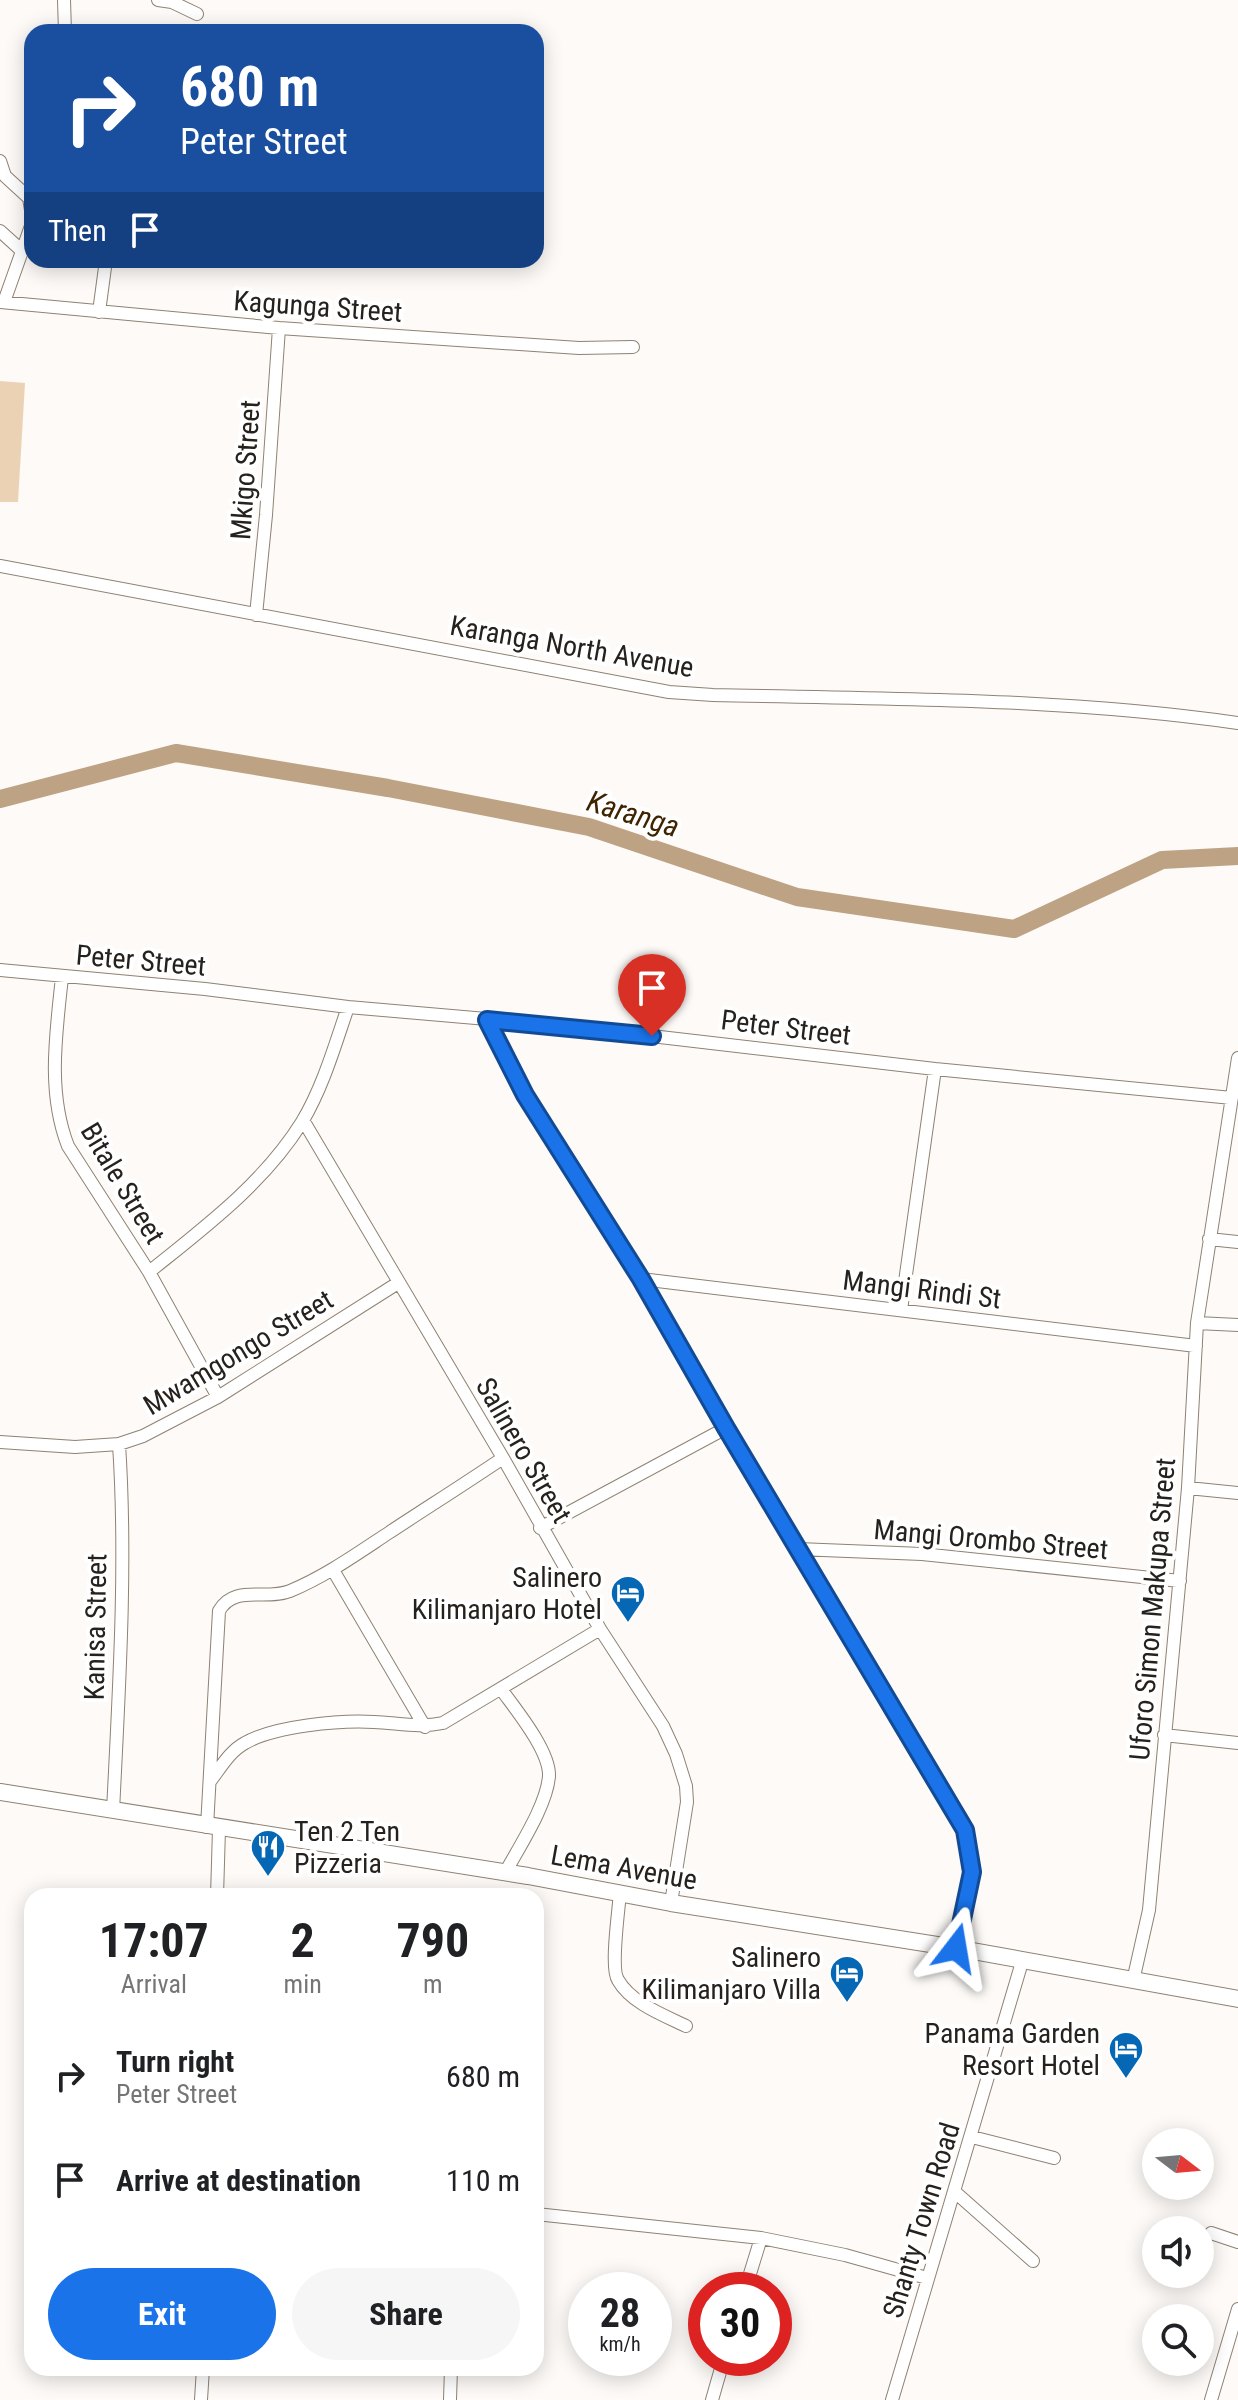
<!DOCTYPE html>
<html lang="en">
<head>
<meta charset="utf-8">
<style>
  :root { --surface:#fff; --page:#f6f6f6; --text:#202124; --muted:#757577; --accent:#1a73e8 }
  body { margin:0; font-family:"Roboto Condensed",sans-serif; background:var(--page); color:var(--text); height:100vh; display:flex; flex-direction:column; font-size:30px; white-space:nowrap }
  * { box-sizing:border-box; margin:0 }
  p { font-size:26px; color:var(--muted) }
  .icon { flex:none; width:44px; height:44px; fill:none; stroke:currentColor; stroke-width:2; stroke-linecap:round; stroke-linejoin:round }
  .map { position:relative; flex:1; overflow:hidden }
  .drawer { position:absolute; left:24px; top:1888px; width:520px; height:488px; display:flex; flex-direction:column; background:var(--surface); border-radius:24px; box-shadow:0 4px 20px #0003 }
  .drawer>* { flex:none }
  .banner { position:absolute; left:24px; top:24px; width:520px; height:244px; border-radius:24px; box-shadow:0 4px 20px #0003; background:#1a4fa0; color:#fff; overflow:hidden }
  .needle { width:52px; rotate:106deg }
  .buttons { position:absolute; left:1142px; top:2128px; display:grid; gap:16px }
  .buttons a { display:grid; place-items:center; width:72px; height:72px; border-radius:50%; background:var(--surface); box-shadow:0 4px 20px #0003; font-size:40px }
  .speed { position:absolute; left:568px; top:2272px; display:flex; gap:16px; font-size:40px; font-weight:700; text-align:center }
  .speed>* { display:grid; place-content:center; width:104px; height:104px; border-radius:50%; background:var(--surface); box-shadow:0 4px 20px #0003; line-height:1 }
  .speed small { font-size:20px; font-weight:400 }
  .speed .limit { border:12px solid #d22; background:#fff; color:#111 }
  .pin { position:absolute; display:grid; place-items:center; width:68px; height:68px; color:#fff; margin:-82px -34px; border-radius:50% 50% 50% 0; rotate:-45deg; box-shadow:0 0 8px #0007 }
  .pin .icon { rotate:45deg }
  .me { position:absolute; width:88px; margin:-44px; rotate:14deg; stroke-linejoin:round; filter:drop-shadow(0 0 6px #0008) }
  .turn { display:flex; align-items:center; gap:28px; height:168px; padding:0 24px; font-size:36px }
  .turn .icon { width:104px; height:104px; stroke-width:2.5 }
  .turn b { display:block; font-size:56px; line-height:68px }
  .then { display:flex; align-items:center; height:76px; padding:0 24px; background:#0003; gap:16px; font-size:30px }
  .eta { display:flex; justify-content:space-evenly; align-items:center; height:136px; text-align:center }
  .eta b { font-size:48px; font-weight:700; line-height:56px }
  .action { display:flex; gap:16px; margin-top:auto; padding:16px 24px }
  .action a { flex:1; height:92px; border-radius:48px; background:var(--accent); color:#fff; font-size:32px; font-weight:700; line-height:92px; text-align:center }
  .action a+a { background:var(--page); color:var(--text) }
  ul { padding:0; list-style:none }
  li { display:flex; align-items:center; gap:24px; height:104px; padding:0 24px }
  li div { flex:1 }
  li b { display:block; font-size:30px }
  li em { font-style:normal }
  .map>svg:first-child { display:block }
  .green { fill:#ecd2b5 }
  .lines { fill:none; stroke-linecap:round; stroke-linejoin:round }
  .river { stroke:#bda284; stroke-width:18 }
  .street-casing { stroke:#8e8273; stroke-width:14 }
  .secondary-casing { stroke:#8e8273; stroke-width:18 }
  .street { stroke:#fff; stroke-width:12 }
  .secondary { stroke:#fff; stroke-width:16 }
  .route-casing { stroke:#114b97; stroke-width:20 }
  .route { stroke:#1a73e8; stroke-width:14 }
  .labels { text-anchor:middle; stroke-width:8; stroke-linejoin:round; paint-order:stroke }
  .street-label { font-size:28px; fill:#26211c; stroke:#fff }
  .poi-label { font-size:28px; fill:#26211c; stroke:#fff; text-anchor:end }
  .water-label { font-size:30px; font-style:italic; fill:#402400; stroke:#fff }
</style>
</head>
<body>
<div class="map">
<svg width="1238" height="2400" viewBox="0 0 1238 2400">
  <rect width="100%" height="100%" fill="#fdfaf7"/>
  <path class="green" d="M0 381 25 383 18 502H0Z"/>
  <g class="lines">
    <path class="river" d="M0 799 176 753 388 788 589 827 797 897 1014 929 1162 860 1238 856"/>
    <defs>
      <path id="street" d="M64 0 65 32
        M158 0 172 2 197 14
        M0 161 5 176 29 198
        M32 186 29 198 32 216
        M0 231 21 250
        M0 302 279 328 579 348 633 347
        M4 302 32 223
        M99 312 106 260
        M0 566 669 692 713 695C889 699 1064 698 1238 723
        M256 615 266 515 279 328
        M0 970 205 989 348 1007 557 1025 935 1069 1232 1098
        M62 977C56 1034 47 1092 68 1146L149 1272 218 1397
        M487 1020 525 1095 641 1279 726 1428 965 1830 972 1872 956 1948
        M303 1120 503 1458 600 1629 663 1726 676 1754 686 1786 687 1802 671 1903
        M1209 1239 1238 1242
        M149 1272C205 1227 264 1183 302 1122 323 1087 335 1045 348 1007
        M641 1279 1196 1346
        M901 1310 935 1069
        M1197 1323 1238 1325
        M0 1442 75 1447 119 1444 143 1436 218 1397 398 1283
        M1188 1488 1238 1493
        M540 1528 726 1428
        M798 1549 922 1554 1180 1581
        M333 1570 425 1727
        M501 1689C516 1710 550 1751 549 1776 547 1805 519 1847 505 1873
        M1164 1735 1238 1743
        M211 1780C221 1767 230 1751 245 1743 274 1726 340 1720 374 1722 398 1723 420 1728 443 1723L600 1629
        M113 1811C119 1689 127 1565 119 1444
        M207 1827 219 1611C234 1584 265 1601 290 1591 326 1576 358 1553 390 1532 428 1507 466 1483 503 1458
        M620 1892C619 1909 610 1968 618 1980 631 2003 663 2015 686 2026
        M217 1896 219 1829
        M1133 1981 1149 1910 1188 1488 1197 1323 1238 1058
        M972 2137 1054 2158
        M955 2192 1033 2261
        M536 2214 761 2238 845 2255 927 2278
        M1211 2233 1238 2242
        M745 2290 761 2238
        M201 2400 203 2368
        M450 2400 451 2368
        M712 2400 724 2358
        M892 2400 1022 1962
        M1211 2400 1238 2309"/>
      <path id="secondary" d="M0 1792 528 1876 671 1903 956 1948 1238 1999"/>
    </defs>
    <use href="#street" class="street-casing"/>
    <use href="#secondary" class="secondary-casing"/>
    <use href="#street" class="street"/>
    <use href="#secondary" class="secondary"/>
  </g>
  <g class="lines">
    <defs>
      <path id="route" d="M652 1036 487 1020 525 1095 641 1279 726 1428 965 1830 972 1872 956 1948"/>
    </defs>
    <use href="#route" class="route-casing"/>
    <use href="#route" class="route"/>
  </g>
  <defs>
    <symbol id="hotel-pin" viewBox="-11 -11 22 30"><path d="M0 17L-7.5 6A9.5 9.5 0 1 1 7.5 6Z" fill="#0668b4" stroke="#fff"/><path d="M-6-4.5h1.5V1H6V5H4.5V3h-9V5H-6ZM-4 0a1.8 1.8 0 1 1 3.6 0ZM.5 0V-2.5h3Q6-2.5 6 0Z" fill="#fff"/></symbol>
    <symbol id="restaurant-pin" viewBox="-11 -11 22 30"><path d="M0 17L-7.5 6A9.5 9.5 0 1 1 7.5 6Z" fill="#0668b4" stroke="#fff"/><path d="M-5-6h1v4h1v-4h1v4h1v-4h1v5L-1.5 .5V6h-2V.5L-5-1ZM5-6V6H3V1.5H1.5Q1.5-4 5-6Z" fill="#fff"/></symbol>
  </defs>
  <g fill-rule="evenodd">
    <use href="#hotel-pin" x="608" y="1573" width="40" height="54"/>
    <use href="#restaurant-pin" x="248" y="1827" width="40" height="54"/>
    <use href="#hotel-pin" x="827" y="1953" width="40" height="54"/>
    <use href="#hotel-pin" x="1106" y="2029" width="40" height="54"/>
  </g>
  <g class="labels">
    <g class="street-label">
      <text transform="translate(318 306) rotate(4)" y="10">Kagunga Street</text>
      <text transform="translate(245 470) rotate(-86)" y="10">Mkigo Street</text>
      <text transform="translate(572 646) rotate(10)" y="10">Karanga North Avenue</text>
      <text transform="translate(141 960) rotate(5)" y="10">Peter Street</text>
      <text transform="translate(786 1027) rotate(7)" y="10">Peter Street</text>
      <text transform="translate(123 1183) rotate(59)" y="10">Bitale Street</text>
      <text transform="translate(922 1289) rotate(7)" y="10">Mangi Rindi St</text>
      <text transform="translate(238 1352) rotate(-31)" y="10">Mwamgongo Street</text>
      <text transform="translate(524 1450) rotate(60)" y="10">Salinero Street</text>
      <text transform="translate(991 1539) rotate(5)" y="10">Mangi Orombo Street</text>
      <text transform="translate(1152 1609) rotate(-85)" y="10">Uforo Simon Makupa Street</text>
      <text transform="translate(95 1627) rotate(-89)" y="10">Kanisa Street</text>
      <text transform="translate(624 1867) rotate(10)" y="10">Lema Avenue</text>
      <text transform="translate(921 2220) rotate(-73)" y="10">Shanty Town Road</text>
    </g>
    <g class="poi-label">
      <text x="602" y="1587">Salinero<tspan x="602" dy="32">Kilimanjaro Hotel</tspan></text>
      <text x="294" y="1841" text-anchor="start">Ten 2 Ten<tspan x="294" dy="32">Pizzeria</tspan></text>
      <text x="821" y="1967">Salinero<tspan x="821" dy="32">Kilimanjaro Villa</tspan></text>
      <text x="1100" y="2043">Panama Garden<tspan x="1100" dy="32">Resort Hotel</tspan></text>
    </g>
    <g class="water-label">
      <text transform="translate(633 814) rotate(17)" y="10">Karanga</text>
    </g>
  </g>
</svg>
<div class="buttons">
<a><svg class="needle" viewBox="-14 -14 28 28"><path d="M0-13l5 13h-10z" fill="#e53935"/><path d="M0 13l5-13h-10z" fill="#757577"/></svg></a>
<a><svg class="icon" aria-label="sound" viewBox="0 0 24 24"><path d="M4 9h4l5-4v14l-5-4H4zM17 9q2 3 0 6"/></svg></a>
<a><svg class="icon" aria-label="search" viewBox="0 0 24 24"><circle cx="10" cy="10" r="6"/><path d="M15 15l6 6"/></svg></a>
</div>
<div class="speed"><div>28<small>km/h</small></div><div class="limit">30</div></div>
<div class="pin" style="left:652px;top:1036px;background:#d93025"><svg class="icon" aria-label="arrive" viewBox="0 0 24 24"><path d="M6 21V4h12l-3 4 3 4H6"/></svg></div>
<svg class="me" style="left:956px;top:1948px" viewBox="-20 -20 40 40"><path d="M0-17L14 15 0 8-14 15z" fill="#1a73e8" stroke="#fff" stroke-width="4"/></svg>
<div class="banner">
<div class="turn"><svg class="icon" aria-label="right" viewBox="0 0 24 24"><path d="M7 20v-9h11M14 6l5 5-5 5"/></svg><div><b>680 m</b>Peter Street</div></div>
<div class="then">Then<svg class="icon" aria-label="arrive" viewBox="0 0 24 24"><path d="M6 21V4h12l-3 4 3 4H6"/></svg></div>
</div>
<section class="drawer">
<div class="eta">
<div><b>17:07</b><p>Arrival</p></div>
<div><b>2</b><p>min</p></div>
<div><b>790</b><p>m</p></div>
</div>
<ul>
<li><svg class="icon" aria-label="right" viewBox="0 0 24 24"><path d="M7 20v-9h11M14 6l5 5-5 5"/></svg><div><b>Turn right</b><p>Peter Street</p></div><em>680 m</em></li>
<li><svg class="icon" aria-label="arrive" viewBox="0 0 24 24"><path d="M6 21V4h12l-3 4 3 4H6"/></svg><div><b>Arrive at destination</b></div><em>110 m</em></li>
</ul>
<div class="action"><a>Exit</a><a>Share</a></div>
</section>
</div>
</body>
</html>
